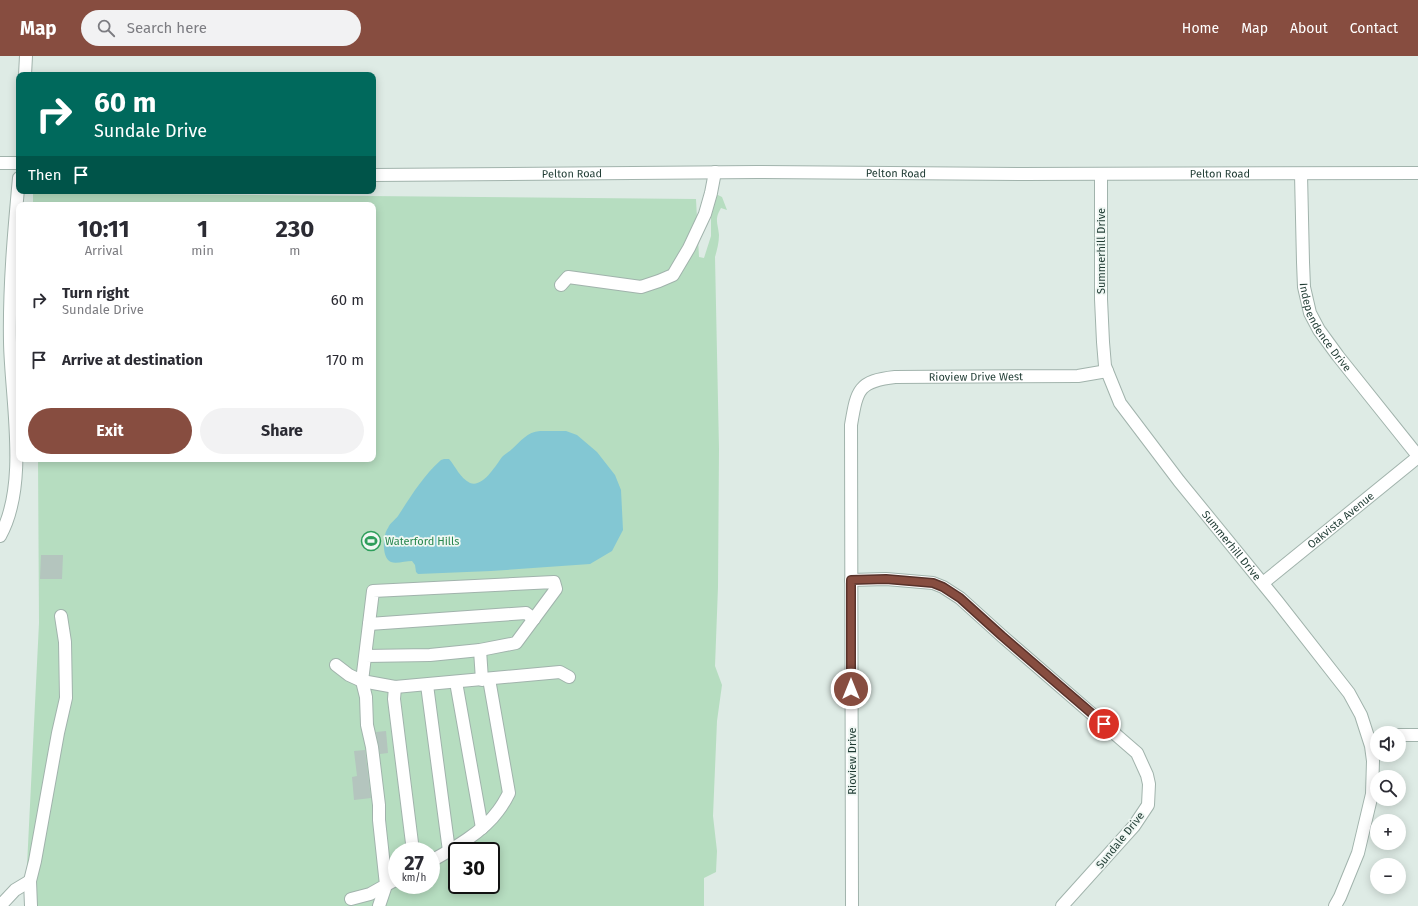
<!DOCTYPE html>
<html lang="en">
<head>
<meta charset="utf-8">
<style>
  :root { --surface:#fff; --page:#f2f2f3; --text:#2b2b33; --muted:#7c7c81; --accent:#874d40 }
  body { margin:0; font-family:"Fira Sans",sans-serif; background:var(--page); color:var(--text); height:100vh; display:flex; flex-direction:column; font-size:15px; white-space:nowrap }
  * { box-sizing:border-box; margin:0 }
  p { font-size:13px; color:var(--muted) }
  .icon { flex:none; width:22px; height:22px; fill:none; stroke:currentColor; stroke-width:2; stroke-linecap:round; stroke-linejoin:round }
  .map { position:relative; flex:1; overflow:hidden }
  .panel { position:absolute; left:16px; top:146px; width:360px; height:260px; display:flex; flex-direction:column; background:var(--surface); border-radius:8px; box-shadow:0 2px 10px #0003 }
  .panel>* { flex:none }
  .guide { position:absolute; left:16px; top:16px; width:360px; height:122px; border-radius:8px; box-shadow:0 2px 10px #0003; background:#00695c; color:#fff; overflow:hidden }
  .tools { position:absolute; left:1370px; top:670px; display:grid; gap:8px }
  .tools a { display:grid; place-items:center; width:36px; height:36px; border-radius:50%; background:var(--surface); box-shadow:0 2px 10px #0003; font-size:20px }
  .speed { position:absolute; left:388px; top:786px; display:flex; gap:8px; font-size:20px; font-weight:700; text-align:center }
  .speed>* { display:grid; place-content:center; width:52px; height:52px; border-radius:50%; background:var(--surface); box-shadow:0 2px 10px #0003; line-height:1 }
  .speed small { font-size:10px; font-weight:400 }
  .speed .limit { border:2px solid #111; border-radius:6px; background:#fff; color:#111 }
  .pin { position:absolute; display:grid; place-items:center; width:34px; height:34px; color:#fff; margin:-17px; border:2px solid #fff; border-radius:50%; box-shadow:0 1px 4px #0007 }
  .me { position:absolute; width:44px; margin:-22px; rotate:0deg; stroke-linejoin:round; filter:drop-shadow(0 0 3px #0008) }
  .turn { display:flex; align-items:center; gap:14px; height:84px; padding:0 12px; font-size:18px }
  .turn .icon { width:52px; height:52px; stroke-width:2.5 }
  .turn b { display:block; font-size:28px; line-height:34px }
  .then { display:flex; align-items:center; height:38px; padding:0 12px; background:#0003; gap:8px; font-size:15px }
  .eta { display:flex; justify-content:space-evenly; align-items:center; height:68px; text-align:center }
  .eta b { font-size:24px; font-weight:700; line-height:28px }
  .primary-button { display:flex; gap:8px; margin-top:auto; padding:8px 12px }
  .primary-button a { flex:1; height:46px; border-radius:24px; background:var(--accent); color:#fff; font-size:16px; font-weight:700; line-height:46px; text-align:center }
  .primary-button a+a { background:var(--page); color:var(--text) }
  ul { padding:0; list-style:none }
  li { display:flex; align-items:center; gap:12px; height:60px; padding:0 12px }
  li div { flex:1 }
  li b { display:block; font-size:15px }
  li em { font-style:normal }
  header { display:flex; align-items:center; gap:24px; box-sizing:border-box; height:56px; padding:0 20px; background:var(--accent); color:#fff }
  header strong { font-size:19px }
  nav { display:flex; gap:22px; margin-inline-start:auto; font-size:14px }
  .search { width:280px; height:36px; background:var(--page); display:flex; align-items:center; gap:10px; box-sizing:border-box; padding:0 14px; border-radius:22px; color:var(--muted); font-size:15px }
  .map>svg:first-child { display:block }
  .green { fill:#b6ddc0; fill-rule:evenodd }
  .water { fill:#83c7d3 }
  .building { fill:#b4c5be }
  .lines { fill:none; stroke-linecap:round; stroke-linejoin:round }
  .minor-casing { stroke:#a1b3ac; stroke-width:14 }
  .minor { stroke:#fff; stroke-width:12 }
  .route-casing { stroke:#58322a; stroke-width:10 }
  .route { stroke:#874d40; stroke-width:7 }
  .labels { text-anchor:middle; stroke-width:3.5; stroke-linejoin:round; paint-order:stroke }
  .street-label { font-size:11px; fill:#1f3b33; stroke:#eff7f3 }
  .leisure-label { font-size:11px; fill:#27864d; stroke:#eff7f3; text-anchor:start }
</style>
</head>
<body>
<header>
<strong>Map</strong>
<div class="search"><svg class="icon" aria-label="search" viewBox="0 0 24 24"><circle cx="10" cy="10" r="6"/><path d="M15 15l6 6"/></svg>Search here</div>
<nav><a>Home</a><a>Map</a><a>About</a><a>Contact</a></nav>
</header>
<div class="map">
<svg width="1418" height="850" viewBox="0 0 1418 850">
  <rect width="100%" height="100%" fill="#deebe5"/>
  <path class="green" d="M33 137 696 143 699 201 704 202 711 180V161L716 138 722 141 727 154 721 152C714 164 718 167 719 179 719 187 717 194 715 201L719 393 718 531 715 610 722 629 717 665 713 760 717 795 716 816 704 822V850H25L39 567 38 403H373V149H33ZM397 795H431V829H397ZM457 795H491V829H457Z"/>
  <path class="water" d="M540 375H566L577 379 597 396 615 419 621 434 623 474 612 495 590 508 491 515 418 518 416 516 415 509 412 505C406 505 396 508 391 506 381 502 383 478 388 472 390 467 395 464 398 460 411 440 423 420 441 404L444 403H449C456 411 460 422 470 427 483 432 496 409 502 401 505 398 509 396 512 393 521 385 527 376 540 375Z"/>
  <path class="building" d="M41 499H63L62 523H40Z
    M386 675 388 697 380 698 376 676Z
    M365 694 371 742 354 744 352 721 357 720 354 695Z"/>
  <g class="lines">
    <defs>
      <g id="minor">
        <path d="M25 19 26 0"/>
        <path d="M0 107H19"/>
        <path id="s1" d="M1101 118V243L1103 286 1105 310 1120 347 1179 425 1277 545 1349 637 1361 659 1371 690 1373 705 1372 738 1358 797 1340 841 1335 850"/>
        <path id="s2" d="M1301 118 1303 206 1304 231 1310 257 1319 274 1338 300 1418 400"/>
        <path id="s3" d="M373 119 757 116 1021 118 1418 117"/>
        <path d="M561 229 568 221 641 231 659 225 673 219 689 192 705 158 711 137 715 116"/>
        <path d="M0 480C29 428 11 344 10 286 9 231 14 176 19 122"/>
        <path d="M851 524 886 523 933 527 943 531 960 542 1002 580 1137 697 1147 719 1149 728 1148 749 1134 770 1062 850"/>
        <path id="s4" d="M1263 527 1418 401"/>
        <path d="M369 568 526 557 534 563"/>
        <path d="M480 594 482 624"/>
        <path d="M336 609 349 619 362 625 395 631 560 616 569 621"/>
        <path d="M456 626 482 772"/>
        <path d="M427 629 449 795"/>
        <path d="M395 631 394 643 413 795"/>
        <path d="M1399 679H1418"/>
        <path d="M431 805C453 793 483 776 498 755 502 750 506 743 509 737L489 623"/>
        <path d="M351 843 370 838 386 829 379 764V749L372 691 367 669 366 641 362 625 373 535 554 526 556 533 516 587 480 594 430 599 365 600"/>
        <path d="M0 850 15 834 30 825"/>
        <path d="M31 850 30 825 35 805 58 677 66 642 65 586 61 560"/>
        <path d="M379 850 386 829 397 823"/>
        <path id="s5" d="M852 850 851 369C857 334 858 325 895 321L1078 320 1107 315"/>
      </g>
    </defs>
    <use href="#minor" class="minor-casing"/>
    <use href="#minor" class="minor"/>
  </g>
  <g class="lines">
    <defs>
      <path id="route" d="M851 633V524L886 523 933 527 943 531 960 542 1002 580 1104 668"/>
    </defs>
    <use href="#route" class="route-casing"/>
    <use href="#route" class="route"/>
  </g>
  <defs>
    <symbol id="stadium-ring" viewBox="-11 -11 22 22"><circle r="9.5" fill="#eff7f3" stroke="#2e9e5b" stroke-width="1.5"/><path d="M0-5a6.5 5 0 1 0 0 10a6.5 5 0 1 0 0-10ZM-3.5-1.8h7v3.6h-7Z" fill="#2e9e5b"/></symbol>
  </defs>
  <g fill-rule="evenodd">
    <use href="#stadium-ring" x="360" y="474" width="22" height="22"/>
  </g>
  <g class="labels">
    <g class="street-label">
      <text dy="4" stroke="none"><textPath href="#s3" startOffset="199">Pelton Road</textPath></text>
      <text dy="4" stroke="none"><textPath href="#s3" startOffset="523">Pelton Road</textPath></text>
      <text dy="4" stroke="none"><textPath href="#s3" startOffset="847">Pelton Road</textPath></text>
      <text transform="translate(1101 195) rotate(-90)" y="4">Summerhill Drive</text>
      <text dy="4" stroke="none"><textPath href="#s2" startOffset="159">Independence Drive</textPath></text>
      <text dy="4" stroke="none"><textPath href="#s5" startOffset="636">Rioview Drive West</textPath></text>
      <text dy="4" stroke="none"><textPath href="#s4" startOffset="100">Oakvista Avenue</textPath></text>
      <text dy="4" stroke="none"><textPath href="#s1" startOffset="413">Summerhill Drive</textPath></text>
      <text transform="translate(852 705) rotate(-90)" y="4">Rioview Drive</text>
      <text transform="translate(1120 784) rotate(-51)" y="4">Sundale Drive</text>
    </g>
    <g class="leisure-label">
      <text x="385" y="489">Waterford Hills</text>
    </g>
  </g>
</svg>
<div class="tools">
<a><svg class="icon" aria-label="sound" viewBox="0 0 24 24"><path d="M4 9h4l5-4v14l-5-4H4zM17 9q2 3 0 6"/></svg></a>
<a><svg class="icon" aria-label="search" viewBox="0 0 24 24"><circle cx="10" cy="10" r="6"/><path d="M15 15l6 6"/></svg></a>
<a>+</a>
<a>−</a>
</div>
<div class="speed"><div>27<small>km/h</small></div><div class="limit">30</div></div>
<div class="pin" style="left:1104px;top:668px;background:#d93025"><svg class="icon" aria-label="arrive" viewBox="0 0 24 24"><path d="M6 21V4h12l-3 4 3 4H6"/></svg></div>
<svg class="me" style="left:851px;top:633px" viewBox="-20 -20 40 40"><circle r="17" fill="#874d40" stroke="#fff" stroke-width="3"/><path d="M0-11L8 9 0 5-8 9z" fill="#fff"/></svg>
<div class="guide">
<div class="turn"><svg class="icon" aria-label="right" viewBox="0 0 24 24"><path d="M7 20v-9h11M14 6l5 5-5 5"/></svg><div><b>60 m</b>Sundale Drive</div></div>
<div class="then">Then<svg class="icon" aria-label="arrive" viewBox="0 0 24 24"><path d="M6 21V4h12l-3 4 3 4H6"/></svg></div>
</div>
<section class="panel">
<div class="eta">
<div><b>10:11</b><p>Arrival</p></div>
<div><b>1</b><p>min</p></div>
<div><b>230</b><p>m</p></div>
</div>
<ul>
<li><svg class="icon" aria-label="right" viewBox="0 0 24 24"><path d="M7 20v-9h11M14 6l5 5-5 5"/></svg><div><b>Turn right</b><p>Sundale Drive</p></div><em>60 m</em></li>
<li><svg class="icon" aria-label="arrive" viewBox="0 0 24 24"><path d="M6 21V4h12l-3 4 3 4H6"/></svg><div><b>Arrive at destination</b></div><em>170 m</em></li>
</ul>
<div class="primary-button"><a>Exit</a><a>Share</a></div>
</section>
</div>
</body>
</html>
